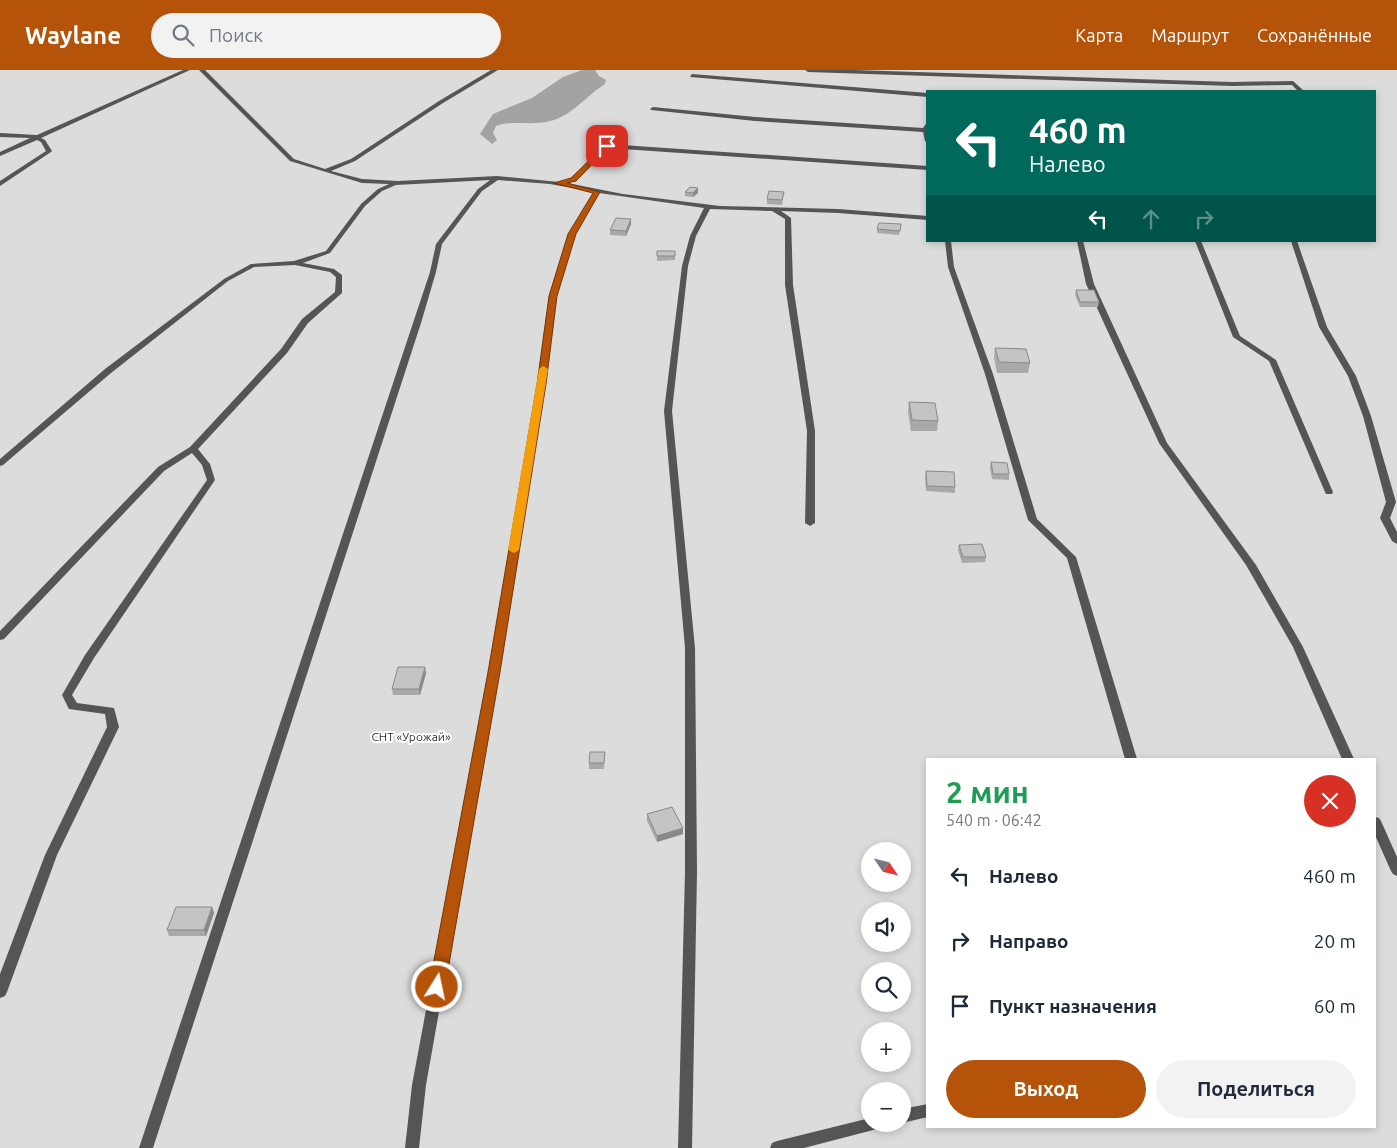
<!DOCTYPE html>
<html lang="ru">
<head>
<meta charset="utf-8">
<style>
  :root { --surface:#fff; --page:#f2f2f3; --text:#1f2937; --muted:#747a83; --accent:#b45309 }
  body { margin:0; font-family:Ubuntu,sans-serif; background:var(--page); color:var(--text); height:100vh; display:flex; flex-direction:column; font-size:19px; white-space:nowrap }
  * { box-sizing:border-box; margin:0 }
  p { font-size:16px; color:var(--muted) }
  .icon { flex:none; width:28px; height:28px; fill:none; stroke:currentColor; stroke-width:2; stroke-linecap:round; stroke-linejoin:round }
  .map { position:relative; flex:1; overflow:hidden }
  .details { position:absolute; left:926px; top:688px; width:450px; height:370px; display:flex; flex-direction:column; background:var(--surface); border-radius:0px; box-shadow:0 2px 8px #0003 }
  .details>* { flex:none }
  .hud { position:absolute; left:926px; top:20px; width:450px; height:152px; border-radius:0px; box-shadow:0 2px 8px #0003; background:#00695c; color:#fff; overflow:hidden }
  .needle { width:32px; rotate:125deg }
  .tools { position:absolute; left:861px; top:772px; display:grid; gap:10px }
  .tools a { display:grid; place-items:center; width:50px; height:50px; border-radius:50%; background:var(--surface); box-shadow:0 2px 8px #0003; font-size:25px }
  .pin { position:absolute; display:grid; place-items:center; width:42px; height:42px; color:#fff; margin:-21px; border-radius:10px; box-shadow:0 2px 8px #0006 }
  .me { position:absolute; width:55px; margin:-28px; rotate:10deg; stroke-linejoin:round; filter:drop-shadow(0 0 4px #0008) }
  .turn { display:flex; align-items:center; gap:18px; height:105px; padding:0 20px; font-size:22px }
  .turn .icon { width:65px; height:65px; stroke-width:2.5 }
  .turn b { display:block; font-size:35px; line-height:42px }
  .lanes { display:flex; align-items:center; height:48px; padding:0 20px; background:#0003; justify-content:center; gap:25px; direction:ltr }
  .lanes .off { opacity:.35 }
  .round { display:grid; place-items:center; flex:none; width:52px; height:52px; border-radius:26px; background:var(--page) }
  .headline { display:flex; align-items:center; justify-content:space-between; height:85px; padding:0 20px }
  h1 { font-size:30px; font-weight:700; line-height:38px; color:#1e9e55 }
  .cta { display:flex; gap:10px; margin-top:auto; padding:10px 20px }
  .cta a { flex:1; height:58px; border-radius:30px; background:var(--accent); color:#fff; font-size:20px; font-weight:700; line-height:58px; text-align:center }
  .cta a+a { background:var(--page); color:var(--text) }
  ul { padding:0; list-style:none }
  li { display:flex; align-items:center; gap:15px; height:65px; padding:0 20px }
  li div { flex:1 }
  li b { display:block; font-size:19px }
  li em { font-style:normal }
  header { display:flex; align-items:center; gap:30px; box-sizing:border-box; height:70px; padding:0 25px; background:var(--accent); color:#fff }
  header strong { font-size:24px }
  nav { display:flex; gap:28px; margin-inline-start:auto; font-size:18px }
  .search { width:350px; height:45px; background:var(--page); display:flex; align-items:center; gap:12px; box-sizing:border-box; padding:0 18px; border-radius:28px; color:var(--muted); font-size:19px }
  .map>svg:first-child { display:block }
  .green { fill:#dcdcdc; fill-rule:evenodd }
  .water { fill:#a3a3a3 }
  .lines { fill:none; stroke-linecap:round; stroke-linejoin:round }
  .minor { fill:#555; fill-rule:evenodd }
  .wall { fill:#a9a9a9 }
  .shaded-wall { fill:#898989 }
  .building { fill:#c4c4c4; stroke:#898989 }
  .route { fill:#b45309; stroke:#753606 }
  .slow { fill:#f59e0b }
  .labels { text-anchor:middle; stroke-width:4; stroke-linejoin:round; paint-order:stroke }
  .park-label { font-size:12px; fill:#333; stroke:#fff }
</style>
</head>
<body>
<header>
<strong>Waylane</strong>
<div class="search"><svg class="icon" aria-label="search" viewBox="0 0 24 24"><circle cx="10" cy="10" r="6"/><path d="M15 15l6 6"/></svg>Поиск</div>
<nav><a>Карта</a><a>Маршрут</a><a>Сохранённые</a></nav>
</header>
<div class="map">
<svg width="1397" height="1078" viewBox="0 0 1397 1078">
  <rect width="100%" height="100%" fill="#fff"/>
  <path class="green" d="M0 0H1397V1078H0ZM928 21H1375V171H928ZM928 689H1375V1056H928ZM870 781H902V814H870ZM870 841H902V874H870ZM870 901H902V934H870ZM870 961H902V994H870ZM870 1021H902V1054H870Z"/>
  <path class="water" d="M582 0H595L599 6 606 10 605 14C587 25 572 46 550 51 532 56 511 50 496 56L493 63 497 70 492 74 480 64 493 44 532 28 563 7Z"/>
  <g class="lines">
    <path class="minor" d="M183 0H190L41 68 45 70 52 81 51 82 0 116V111L46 81 41 72 37 70 0 86V82L30 68 0 67V63L37 65Z
      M199 0H205L294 89 325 99 351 89 439 31 491 0H498L443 33 355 91 331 101 362 109 398 111 497 106 559 112 572 109 607 74 928 96V100L608 78 576 111 567 113 623 124 720 136 838 139 928 146V150L838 143 781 141 791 148 793 215 815 361V453L810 456 805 453 807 361 785 215V149L772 141 710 139 696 166 688 196 672 341 695 578 697 802 692 1078H678L685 802V578L664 341 682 196 690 166 704 138 599 123 575 164 557 226 545 314 499 603 426 1015 419 1078H405L412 1015 489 603 537 314 549 226 569 164 594 122 550 114 498 110 482 121 442 174 436 202 421 253 153 1078H139L413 253 430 202 436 174 478 119 490 110 396 115 382 121 365 136 330 183 303 193 334 199 342 205V223L308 253 287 283 198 379 210 394 215 410 94 588 72 625 77 633 114 638 119 657 57 785 7 922 5 926 0 928V904L45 785 107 657 105 644 69 639 62 625 85 585 207 410 202 395 192 383 164 401 4 569 0 570V561L158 397 190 377 281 279 302 249 335 222 336 207 330 202 295 195 254 197 228 211 111 303 3 395 0 396V389L105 299 224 209 251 194 294 191 326 181 361 134 378 119 389 114 362 113 290 91Z
      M805 0H854L1232 12 1293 11 1304 21H1298L1292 15 1232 16 808 2Z
      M692 4 928 23V27L690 7Z
      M653 37 755 47 923 58 928 51V73L925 71 923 62 755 51 651 40 650 39Z
      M945 171H951L954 197 993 304 1037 449 1076 487 1137 689H1125L1067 488 1028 450 985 304 948 197Z
      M1077 171H1083L1094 214 1167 373 1256 495 1303 577 1354 689H1342L1293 577 1246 495 1159 373 1086 214Z
      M1195 171H1201L1240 266 1276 290 1333 422 1332 424H1326L1325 422 1269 291 1233 267Z
      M1291 171H1297L1327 257 1356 306 1371 346 1396 432 1390 448 1397 462V474L1392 471 1380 448 1386 432 1363 346 1348 306 1319 257Z
      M1375 747 1379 748 1381 751 1397 787V806L1393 804 1391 801 1375 765Z
      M928 1034V1047L902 1053V1039Z
      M870 1048V1054H879L877 1059 804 1078H770L772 1073 777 1071Z"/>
  </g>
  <path class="wall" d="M685 122 698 123 693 127 685 126Z
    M784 122 782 135 767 134V129Z
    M631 154 626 166 610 165V160Z
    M901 154 899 165 877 163V159Z
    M657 181H675V190L657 191Z
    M1076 220 1099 232 1098 237H1080L1075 225Z
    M995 278 1030 293 1028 303H997L994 288Z
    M909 332 938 351 937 361H911L908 342Z
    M991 392 1009 404V410L992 409 990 398Z
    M926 401 955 417V423L926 421 925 406Z
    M959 475 986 487 985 492 962 493 958 480Z
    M426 603 420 625H393L392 619Z
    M605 682 604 699H589V693Z
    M647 744 683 764 657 772 647 751Z
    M212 837 214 843 206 866H169L167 860Z"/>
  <path class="shaded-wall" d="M698 118V123L693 127V123Z
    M631 149V154L626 166V161Z
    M425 597 426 603 420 625 419 619Z
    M683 758V764L657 772V766Z
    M212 837 214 843 206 866 204 860Z"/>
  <path class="building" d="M690 117 698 118 693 123 685 122Z
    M769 121 784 122 782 130 767 129Z
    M616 148 631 149 626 161 610 160Z
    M879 153 901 154 900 161 877 159Z
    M657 181H675V186H657Z
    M1076 220H1094L1099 232H1080Z
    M995 278 1026 279 1030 293 999 292Z
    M909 332 935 333 938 351 912 350Z
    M991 392 1007 393 1009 404H993Z
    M926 401 954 402 955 417 927 416Z
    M982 474 986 487H963L959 475Z
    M398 597H425L419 619H392Z
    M590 682H605L604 693H589Z
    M672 737 683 758 657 766 647 744Z
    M176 837H212L204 860H167Z"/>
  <path class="route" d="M605 75 610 76 576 111 567 113 600 122 576 164 557 226 546 314 500 602 445 917 442 921 437 923 431 921 429 917 488 602 537 314 549 226 568 164 593 123 554 113 571 108Z"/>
  <path class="slow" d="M543 296 548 299 519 480 514 483 508 480 539 299Z"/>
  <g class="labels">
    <g class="park-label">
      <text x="411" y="671">СНТ «Урожай»</text>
    </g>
  </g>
</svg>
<div class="tools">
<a><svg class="needle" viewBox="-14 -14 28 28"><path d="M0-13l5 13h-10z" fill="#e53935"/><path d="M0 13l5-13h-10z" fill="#747a83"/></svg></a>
<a><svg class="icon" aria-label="sound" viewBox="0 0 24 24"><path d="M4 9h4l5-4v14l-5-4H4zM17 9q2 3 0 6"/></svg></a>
<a><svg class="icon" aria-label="search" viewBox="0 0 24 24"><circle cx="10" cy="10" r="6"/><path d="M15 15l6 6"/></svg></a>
<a>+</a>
<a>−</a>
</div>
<div class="pin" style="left:607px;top:76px;background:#d93025"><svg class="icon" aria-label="arrive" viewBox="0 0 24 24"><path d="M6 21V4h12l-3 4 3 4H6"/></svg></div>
<svg class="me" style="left:437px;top:917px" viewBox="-20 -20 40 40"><circle r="17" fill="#b45309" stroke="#fff" stroke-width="3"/><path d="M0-11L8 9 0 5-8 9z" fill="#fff"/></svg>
<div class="hud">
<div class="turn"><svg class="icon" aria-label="left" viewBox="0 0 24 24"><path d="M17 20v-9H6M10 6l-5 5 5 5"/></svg><div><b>460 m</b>Налево</div></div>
<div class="lanes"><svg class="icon" aria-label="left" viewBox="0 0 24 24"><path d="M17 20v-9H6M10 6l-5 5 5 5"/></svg><svg class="icon off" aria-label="ahead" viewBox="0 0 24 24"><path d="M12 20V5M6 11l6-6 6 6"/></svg><svg class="icon off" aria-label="right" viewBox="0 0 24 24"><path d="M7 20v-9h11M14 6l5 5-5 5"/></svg></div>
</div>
<section class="details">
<div class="headline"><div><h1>2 мин</h1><p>540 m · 06:42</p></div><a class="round" style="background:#d93025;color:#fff"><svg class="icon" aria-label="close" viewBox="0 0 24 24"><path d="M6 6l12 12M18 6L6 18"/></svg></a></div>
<ul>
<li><svg class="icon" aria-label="left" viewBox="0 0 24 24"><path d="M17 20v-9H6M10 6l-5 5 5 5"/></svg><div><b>Налево</b></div><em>460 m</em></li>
<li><svg class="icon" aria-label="right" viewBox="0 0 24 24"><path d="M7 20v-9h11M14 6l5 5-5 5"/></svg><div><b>Направо</b></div><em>20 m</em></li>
<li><svg class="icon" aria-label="arrive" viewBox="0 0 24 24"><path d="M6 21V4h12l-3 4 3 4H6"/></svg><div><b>Пункт назначения</b></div><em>60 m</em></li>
</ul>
<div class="cta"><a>Выход</a><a>Поделиться</a></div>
</section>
</div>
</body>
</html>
